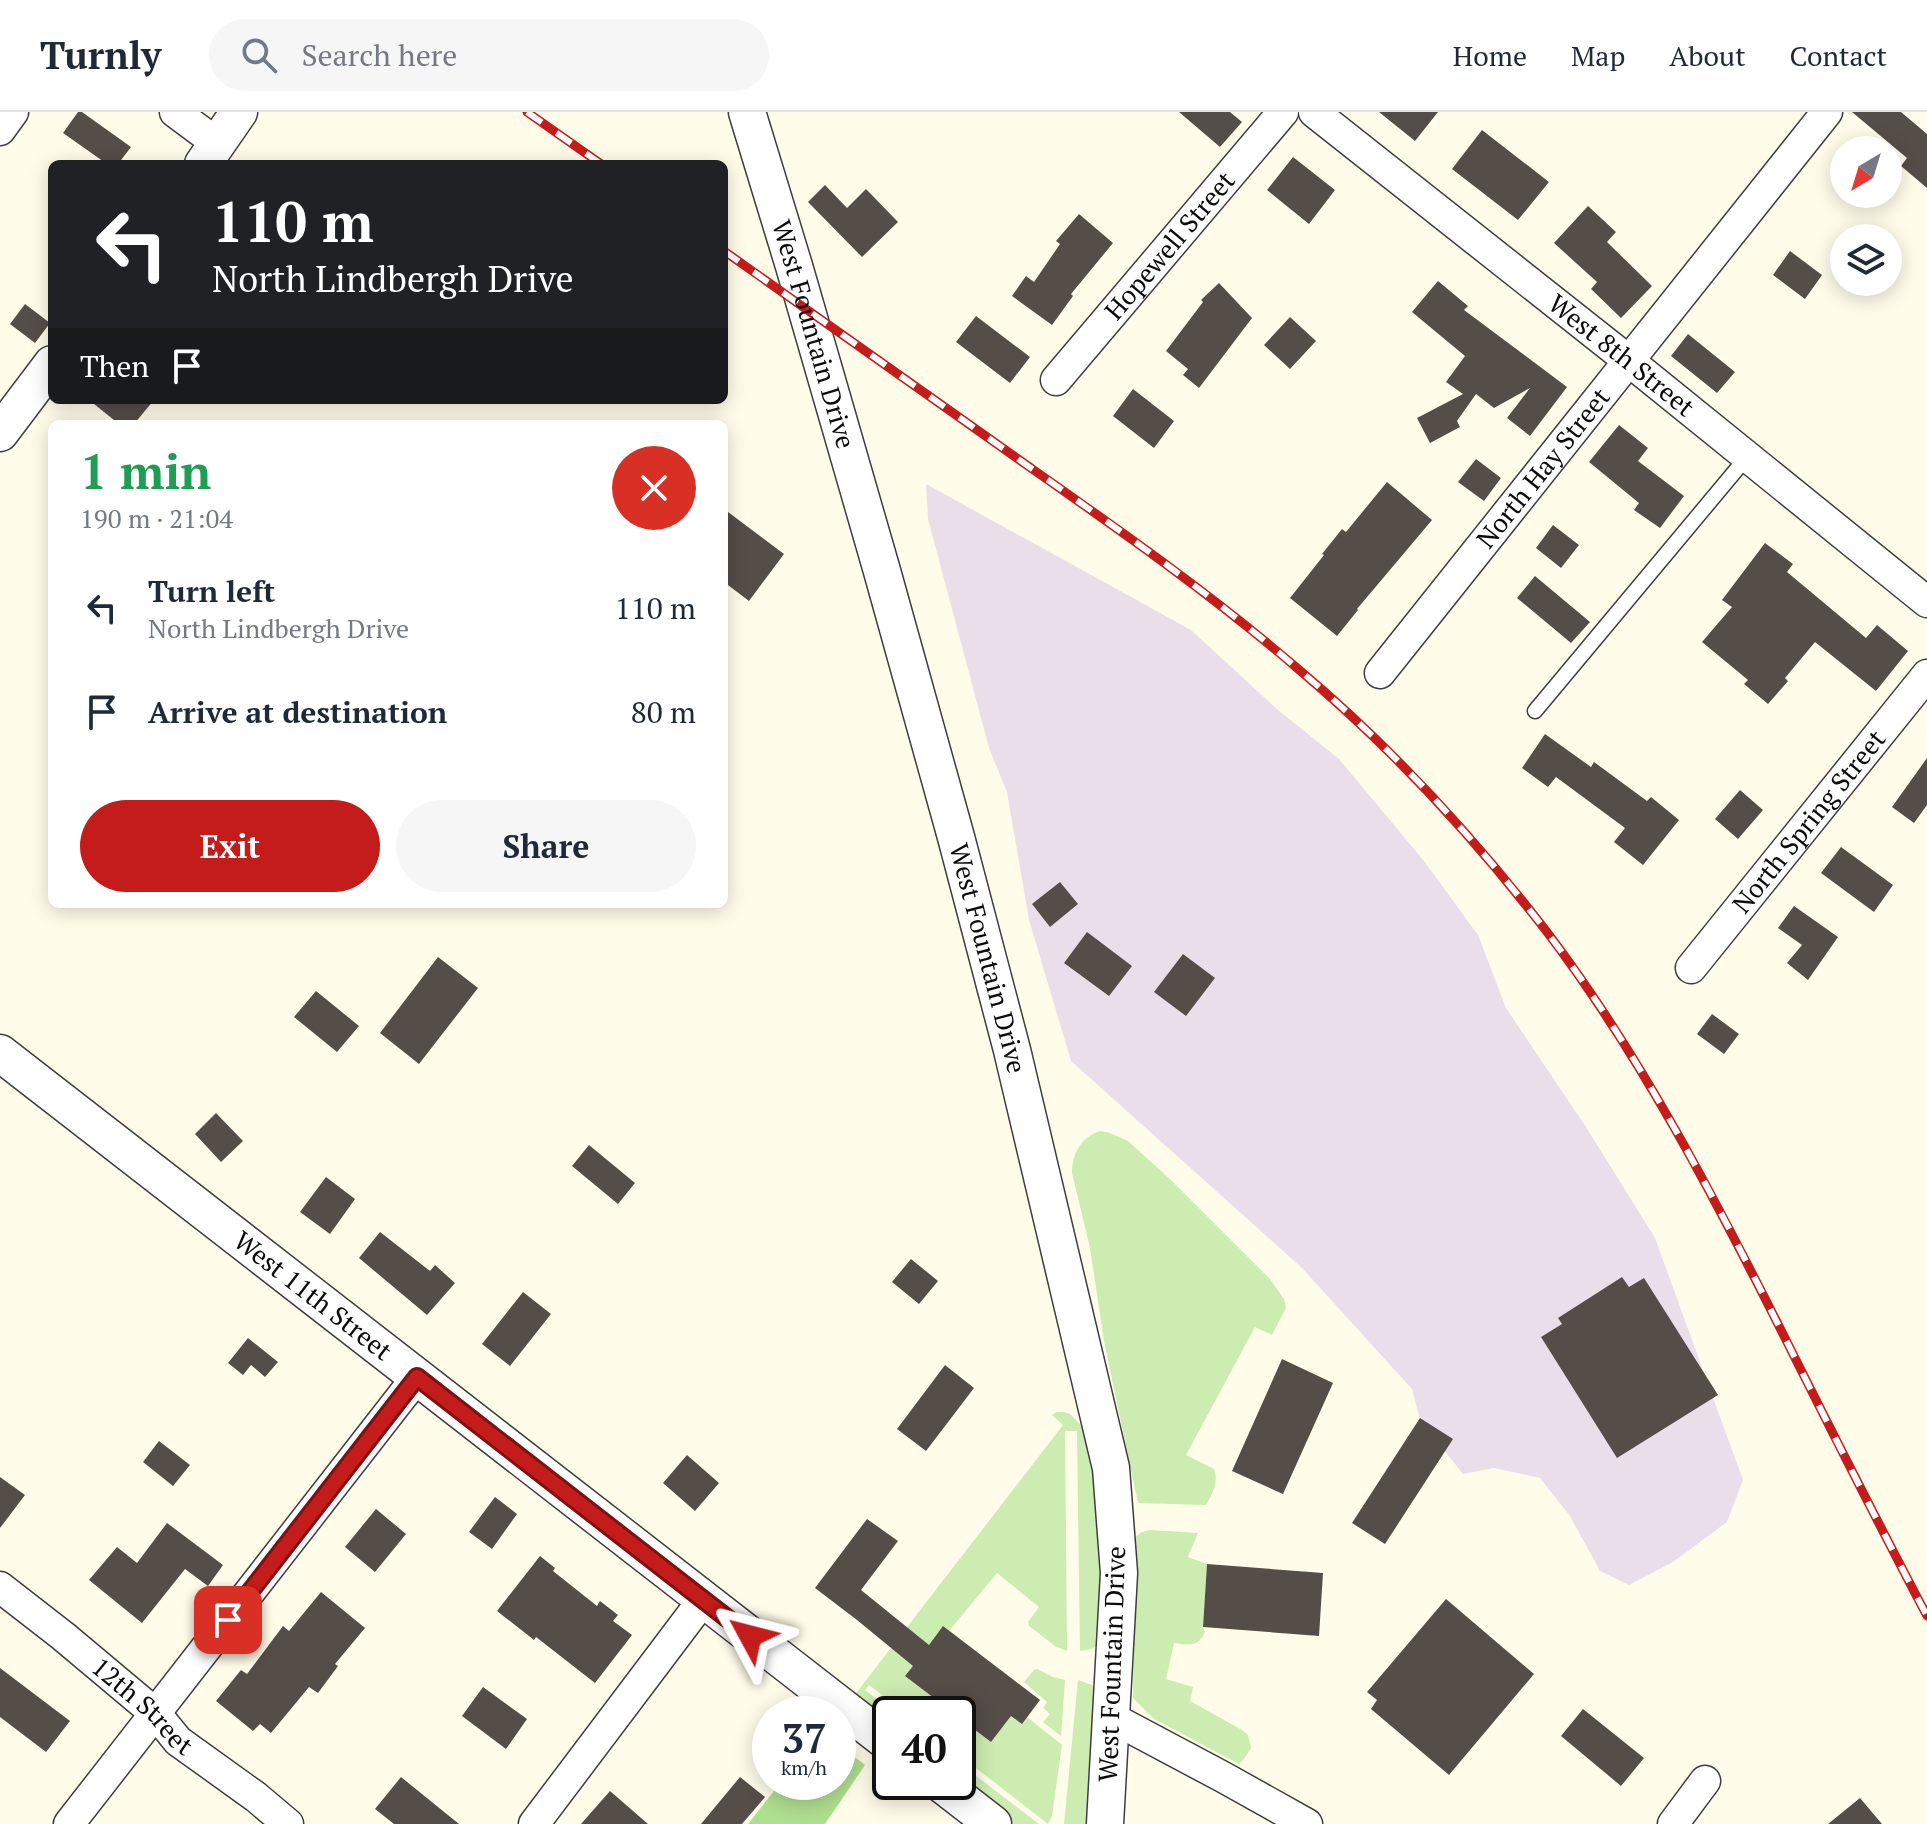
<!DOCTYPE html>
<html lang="en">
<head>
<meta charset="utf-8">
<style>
  :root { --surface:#fff; --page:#f6f6f7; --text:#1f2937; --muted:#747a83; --line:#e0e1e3; --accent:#c41c1a }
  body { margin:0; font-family:"PT Serif",serif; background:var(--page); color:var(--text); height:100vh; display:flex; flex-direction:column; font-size:30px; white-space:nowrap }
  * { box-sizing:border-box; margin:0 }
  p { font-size:26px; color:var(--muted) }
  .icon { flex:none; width:44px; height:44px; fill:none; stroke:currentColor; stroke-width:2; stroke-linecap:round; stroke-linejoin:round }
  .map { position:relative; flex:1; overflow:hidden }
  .drawer { position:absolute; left:48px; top:308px; width:680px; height:488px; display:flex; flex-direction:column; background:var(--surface); border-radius:12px; box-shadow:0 4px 20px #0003 }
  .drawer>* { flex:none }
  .banner { position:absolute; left:48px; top:48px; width:680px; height:244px; border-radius:12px; box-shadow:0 4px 20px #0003; background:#202124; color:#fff; overflow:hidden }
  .needle { width:52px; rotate:218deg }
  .controls { position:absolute; left:1830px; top:24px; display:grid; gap:16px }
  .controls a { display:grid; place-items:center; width:72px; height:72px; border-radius:50%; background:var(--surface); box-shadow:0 4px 20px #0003; font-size:40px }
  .speed { position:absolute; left:752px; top:1584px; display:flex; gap:16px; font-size:40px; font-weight:700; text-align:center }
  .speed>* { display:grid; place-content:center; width:104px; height:104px; border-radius:50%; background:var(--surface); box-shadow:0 4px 20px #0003; line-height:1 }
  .speed small { font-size:20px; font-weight:400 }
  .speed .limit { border:4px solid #111; border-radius:12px; background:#fff; color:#111 }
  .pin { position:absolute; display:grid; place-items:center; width:68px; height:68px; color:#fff; margin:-34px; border-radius:16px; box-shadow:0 4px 12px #0006 }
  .me { position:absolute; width:88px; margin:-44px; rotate:308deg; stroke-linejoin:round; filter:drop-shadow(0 0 6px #0008) }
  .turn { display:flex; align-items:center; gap:28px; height:168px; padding:0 32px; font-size:36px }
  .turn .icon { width:104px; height:104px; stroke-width:2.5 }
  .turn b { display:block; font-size:56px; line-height:68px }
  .then { display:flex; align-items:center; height:76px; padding:0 32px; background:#0003; gap:16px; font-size:30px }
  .round { display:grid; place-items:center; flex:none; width:84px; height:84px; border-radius:42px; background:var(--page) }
  .overview { display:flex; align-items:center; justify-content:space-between; height:136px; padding:0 32px }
  h1 { font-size:48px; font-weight:700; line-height:60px; color:#1e9e55 }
  .action { display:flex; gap:16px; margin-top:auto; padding:16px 32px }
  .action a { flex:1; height:92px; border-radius:48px; background:var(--accent); color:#fff; font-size:32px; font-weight:700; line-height:92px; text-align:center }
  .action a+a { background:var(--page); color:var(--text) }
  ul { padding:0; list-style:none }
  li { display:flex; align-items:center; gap:24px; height:104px; padding:0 32px }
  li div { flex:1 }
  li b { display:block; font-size:30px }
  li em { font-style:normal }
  header { display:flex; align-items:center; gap:48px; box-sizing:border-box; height:112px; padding:0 40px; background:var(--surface); border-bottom:2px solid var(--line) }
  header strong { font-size:38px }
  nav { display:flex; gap:44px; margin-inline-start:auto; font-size:28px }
  .search { width:560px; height:72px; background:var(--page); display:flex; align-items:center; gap:20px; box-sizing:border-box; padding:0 28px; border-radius:44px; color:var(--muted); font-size:30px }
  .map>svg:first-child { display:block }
  .industrial { fill:#ebdeeb }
  .green { fill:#ccecb1 }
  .forest { fill:#aede8f }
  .building { fill:#554d47 }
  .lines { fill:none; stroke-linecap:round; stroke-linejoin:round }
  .service-casing { stroke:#3e3e3e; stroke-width:17 }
  .minor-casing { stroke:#3e3e3e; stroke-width:33 }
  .tertiary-casing { stroke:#3e3e3e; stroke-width:39 }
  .service { stroke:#fff; stroke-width:14 }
  .minor { stroke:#fff; stroke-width:30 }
  .tertiary { stroke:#fff; stroke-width:36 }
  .rail-casing { stroke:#c41c1a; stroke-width:9 }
  .rail { stroke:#fff; stroke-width:6; stroke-dasharray:18; stroke-linecap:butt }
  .route-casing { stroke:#7f1211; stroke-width:20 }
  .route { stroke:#c41c1a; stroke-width:14 }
  .labels { text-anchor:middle; stroke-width:8; stroke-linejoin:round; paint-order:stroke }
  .street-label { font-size:26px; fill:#0b0b0b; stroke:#fff }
</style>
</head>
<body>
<header>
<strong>Turnly</strong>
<div class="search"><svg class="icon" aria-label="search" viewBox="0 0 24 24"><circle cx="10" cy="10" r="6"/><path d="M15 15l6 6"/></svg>Search here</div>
<nav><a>Home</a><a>Map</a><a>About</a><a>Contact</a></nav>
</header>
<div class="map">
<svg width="1927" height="1712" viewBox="0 0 1927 1712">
  <rect width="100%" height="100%" fill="#fffcea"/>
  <path class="industrial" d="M926 372 1191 518 1278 598 1339 647 1424 749 1478 823 1506 896 1586 1015 1655 1126 1743 1368 1727 1410 1673 1450 1629 1473 1600 1459 1570 1404 1540 1366 1494 1356 1463 1362 1420 1308 1412 1277 1302 1156 1071 949 1029 808 1007 680 989 636 928 407Z"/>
  <path class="green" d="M1100 1019 1110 1021 1128 1029 1171 1068 1270 1167 1284 1187 1286 1196 1272 1223 1255 1215 1186 1343 1214 1357C1219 1370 1212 1382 1206 1393L1138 1391 1104 1229 1090 1136 1072 1061C1072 1042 1081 1025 1100 1019Z
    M1057 1300H1064L1070 1302 1081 1313 1089 1328 1105 1425 1097 1533 1092 1537 1080 1539 1077 1319H1065L1067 1539 1055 1534 1029 1514 1028 1510 1039 1495 997 1461 949 1519 943 1515 906 1564 955 1602H907L869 1573 865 1578 895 1602H890V1618L850 1589 1063 1313 1052 1303Z
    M1150 1418 1198 1421 1188 1445 1207 1452 1203 1515 1205 1520C1198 1536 1188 1533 1174 1531L1166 1567 1193 1575 1190 1589 1242 1618 1248 1623 1251 1636 1244 1647 1239 1652 1154 1607 1133 1586 1135 1425 1142 1420Z
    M1037 1557 1053 1565 1065 1568 1061 1624 1043 1610 1050 1602 1043 1596 1047 1590 1024 1570 1034 1558Z
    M1078 1568 1092 1573 1099 1585 1087 1712H1064Z
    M1011 1604 1027 1605 1062 1633 1052 1704 1048 1712 958 1642V1605L991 1630Z
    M958 1650 1039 1712H1014L958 1669Z"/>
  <path class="forest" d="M838 1632 865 1653 825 1712H748L781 1670H838Z"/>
  <path class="building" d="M78 0H82L131 35 118 52H107L63 21Z
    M1179 0H1230L1242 10 1220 35Z
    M1379 0H1438L1415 29Z
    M1852 0H1901L1927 22V76L1901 54 1907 46Z
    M1482 18 1549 70 1518 108 1452 57Z
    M1293 45 1335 78 1309 112 1267 78Z
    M825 73 847 96 866 77 898 110 862 145 808 90Z
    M1588 94 1616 120 1607 130 1652 174 1621 206 1591 177 1597 170 1554 131Z
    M1079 102 1113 131 1071 182 1073 184 1052 213 1012 184 1026 164 1034 170 1060 132 1056 129Z
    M1790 139 1822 163 1805 187 1773 163Z
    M1438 169 1468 194 1464 198 1567 275 1530 324 1507 306 1530 276 1494 296 1476 282 1457 309 1460 315 1430 331 1417 306 1463 282 1446 270 1465 244 1412 200Z
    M1219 171 1252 206 1199 276 1183 263 1188 257 1166 239 1203 190 1201 188Z
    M25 192 50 211 35 231 10 212Z
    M976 204 1030 245 1010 271 956 230Z
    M1290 205 1316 229 1290 257 1264 233Z
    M1688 222 1735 260 1717 281 1671 244Z
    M1133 277 1174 309 1154 336 1113 304Z
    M89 288H154L134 312H119Z
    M1619 313 1648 336 1638 349 1684 384 1660 416 1634 398 1639 391 1589 350Z
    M1476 347 1501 366 1484 389 1458 370Z
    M1387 370 1432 408 1357 497 1358 498 1337 524 1290 486 1324 443 1322 442 1342 417 1346 420Z
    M724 397 784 442 749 489 724 470Z
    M1553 413 1579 433 1561 456 1536 436Z
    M1765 431 1793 452 1787 460 1866 526 1877 513 1908 539 1876 579 1815 530 1785 566 1788 569 1768 592 1744 572 1748 568 1702 530 1732 495 1722 488Z
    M1535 464 1590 510 1571 531 1517 486Z
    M1545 622 1591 655 1594 650 1647 689 1651 685 1679 708 1643 753 1614 730 1625 716 1556 665 1548 675 1522 656Z
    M1927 646V693L1914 711 1892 695Z
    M1740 678 1763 698 1738 727 1715 707Z
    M1841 735 1893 773 1874 800 1821 761Z
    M1060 770 1078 792 1050 815 1032 792Z
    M1794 794 1838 825 1808 868 1787 851 1802 833 1778 816Z
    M1087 820 1132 854 1109 884 1064 851Z
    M1183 842 1215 866 1186 904 1154 880Z
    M438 845 478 876 419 952 380 921Z
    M316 879 359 914 337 940 294 905Z
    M1712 902 1739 922 1724 942 1697 922Z
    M216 1001 243 1029 221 1050 195 1022Z
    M589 1033 635 1071 618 1092 572 1054Z
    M326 1065 355 1087 330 1122 300 1100Z
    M380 1120 430 1159 435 1153 455 1171 427 1203 359 1146Z
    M911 1147 938 1169 919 1192 892 1170Z
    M1622 1165 1629 1175 1644 1166 1718 1283 1617 1346 1541 1225 1562 1212 1558 1206Z
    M523 1180 551 1202 510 1254 482 1232Z
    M248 1226 278 1250 265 1265 251 1253 243 1263 228 1251Z
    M1282 1247 1333 1271 1283 1382 1232 1359Z
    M945 1253 974 1276 926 1339 897 1317Z
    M1420 1306 1453 1327 1385 1432 1352 1411Z
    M159 1329 190 1353 173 1374 143 1350Z
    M687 1343 719 1371 695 1399 663 1371Z
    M0 1365 25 1383 0 1416Z
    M495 1385 517 1402 492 1437 469 1420Z
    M376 1397 406 1422 375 1460 345 1435Z
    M867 1407 898 1429 861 1478 929 1533 943 1514 1040 1588 1022 1612 1011 1604 991 1630 958 1605V1602H955L905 1564 913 1554 857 1508 815 1476Z
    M167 1411 223 1453 208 1474 185 1457 142 1511 89 1468 117 1435 137 1451Z
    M540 1444 555 1456 553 1459 597 1494 600 1489 618 1503 613 1509 632 1523 595 1571 536 1525 534 1528 497 1499Z
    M1207 1452 1323 1461 1319 1524 1203 1515Z
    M321 1480 365 1516 335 1552 338 1554 318 1581 309 1575 271 1621 260 1612 253 1619 216 1589 241 1558 247 1562 283 1514 289 1519Z
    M1446 1487 1534 1562 1449 1663 1371 1597 1377 1588 1367 1580Z
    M0 1556 70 1609 46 1640 0 1605Z
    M483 1575 527 1607 506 1637 462 1604Z
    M1583 1597 1644 1646 1621 1674 1561 1624Z
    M401 1665 459 1712H394L375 1697Z
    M740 1665 765 1685 742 1712H701Z
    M610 1679 648 1712H581Z
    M1860 1686 1882 1712H1828Z"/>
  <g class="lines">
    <defs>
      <path id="service" d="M1535 599 1747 345"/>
      <g id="minor">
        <path d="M175 0 218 32"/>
        <path id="s1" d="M1314 0 1629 249 1927 490"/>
        <path d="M0 18 13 0"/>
        <path id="s2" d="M1056 268 1283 0"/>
        <path id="s3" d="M1380 561 1827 0"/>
        <path id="s4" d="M1691 856 1927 563"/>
        <path id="s5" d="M0 1475 63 1524 156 1602 178 1629 256 1685 288 1712"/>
        <path d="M1112 1606 1223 1665 1307 1712"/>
        <path d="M69 1712 417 1265"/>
        <path d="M534 1712 703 1488"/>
        <path d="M1673 1712 1705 1669"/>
      </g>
      <g id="tertiary">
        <path id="s6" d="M747 0 794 154 882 459 956 725 1012 938 1111 1356 1119 1461 1105 1712"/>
        <path d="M203 52 239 0"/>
        <path d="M0 321 52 252"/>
        <path id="s7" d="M0 941 890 1632"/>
        <path d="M939 1670 993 1712"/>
      </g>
    </defs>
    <use href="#service" class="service-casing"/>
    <use href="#minor" class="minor-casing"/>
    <use href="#tertiary" class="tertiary-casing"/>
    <use href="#service" class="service"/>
    <use href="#minor" class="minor"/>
    <use href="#tertiary" class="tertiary"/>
    <defs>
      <path id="rail" d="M527 0 601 52
        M724 139C823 209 922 279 1021 349 1115 415 1210 481 1297 556 1390 634 1473 724 1547 820 1641 944 1713 1083 1783 1222 1830 1316 1878 1411 1927 1504"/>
    </defs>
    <use href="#rail" class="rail-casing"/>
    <use href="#rail" class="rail"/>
  </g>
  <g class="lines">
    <defs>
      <path id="route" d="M228 1508 417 1265 750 1524"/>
    </defs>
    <use href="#route" class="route-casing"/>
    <use href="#route" class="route"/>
  </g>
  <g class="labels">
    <g class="street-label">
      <text dy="9" stroke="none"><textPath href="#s2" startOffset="176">Hopewell Street</textPath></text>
      <text dy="9" stroke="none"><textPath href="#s6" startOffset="232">West Fountain Drive</textPath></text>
      <text dy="9" stroke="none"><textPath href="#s1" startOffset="392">West 8th Street</textPath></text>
      <text dy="9" stroke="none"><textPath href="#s3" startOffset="262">North Hay Street</textPath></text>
      <text dy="9" stroke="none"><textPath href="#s4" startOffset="188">North Spring Street</textPath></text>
      <text dy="9" stroke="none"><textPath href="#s6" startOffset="880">West Fountain Drive</textPath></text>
      <text dy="9" stroke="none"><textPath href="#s7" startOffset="396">West 11th Street</textPath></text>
      <text transform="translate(1112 1552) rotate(-88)" y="9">West Fountain Drive</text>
      <text dy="9" stroke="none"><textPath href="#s5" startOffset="186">12th Street</textPath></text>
    </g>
  </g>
</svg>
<div class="controls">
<a><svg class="needle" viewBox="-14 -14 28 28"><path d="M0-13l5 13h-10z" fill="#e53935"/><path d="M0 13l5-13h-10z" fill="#747a83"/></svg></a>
<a><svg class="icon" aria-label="layers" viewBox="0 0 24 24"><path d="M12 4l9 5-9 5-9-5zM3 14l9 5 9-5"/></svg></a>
</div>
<div class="speed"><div>37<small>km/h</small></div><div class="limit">40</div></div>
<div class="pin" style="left:228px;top:1508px;background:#d93025"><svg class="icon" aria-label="arrive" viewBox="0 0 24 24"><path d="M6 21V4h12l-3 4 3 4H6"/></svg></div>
<svg class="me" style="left:750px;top:1524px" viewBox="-20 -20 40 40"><path d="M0-17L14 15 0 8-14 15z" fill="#c41c1a" stroke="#fff" stroke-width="4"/></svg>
<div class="banner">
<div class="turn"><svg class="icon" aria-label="left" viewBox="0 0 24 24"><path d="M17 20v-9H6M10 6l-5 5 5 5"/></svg><div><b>110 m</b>North Lindbergh Drive</div></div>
<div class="then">Then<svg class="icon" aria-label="arrive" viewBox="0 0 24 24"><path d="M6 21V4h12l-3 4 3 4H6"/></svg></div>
</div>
<section class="drawer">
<div class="overview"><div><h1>1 min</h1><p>190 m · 21:04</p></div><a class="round" style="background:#d93025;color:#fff"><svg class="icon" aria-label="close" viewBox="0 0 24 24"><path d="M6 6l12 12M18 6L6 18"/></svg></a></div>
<ul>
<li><svg class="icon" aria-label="left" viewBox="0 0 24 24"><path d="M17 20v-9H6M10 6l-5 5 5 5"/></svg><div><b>Turn left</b><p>North Lindbergh Drive</p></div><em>110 m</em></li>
<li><svg class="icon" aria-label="arrive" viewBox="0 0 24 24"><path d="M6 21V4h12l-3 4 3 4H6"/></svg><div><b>Arrive at destination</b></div><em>80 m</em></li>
</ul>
<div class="action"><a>Exit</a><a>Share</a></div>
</section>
</div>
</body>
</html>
